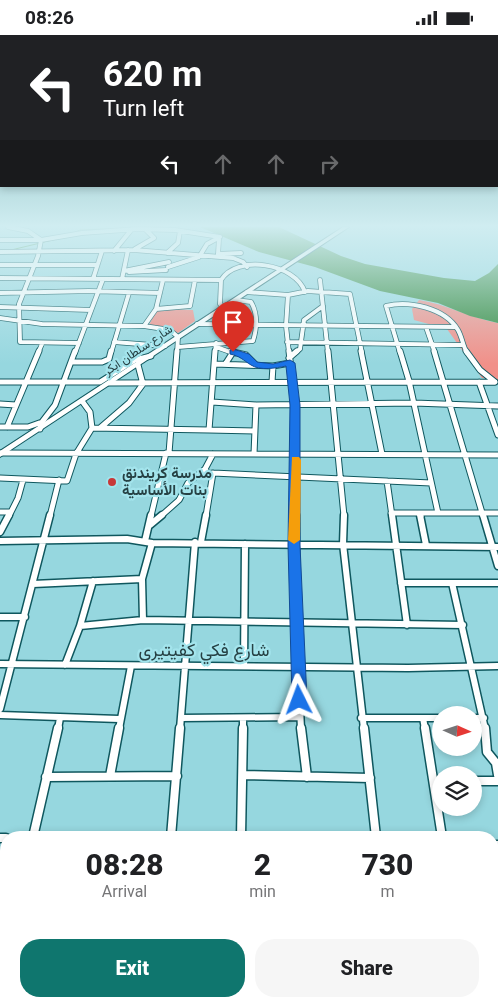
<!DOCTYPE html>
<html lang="en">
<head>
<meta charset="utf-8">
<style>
  :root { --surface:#fff; --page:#f6f6f6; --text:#202124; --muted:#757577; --accent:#0f766e }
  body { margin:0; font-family:Roboto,Vazirmatn,sans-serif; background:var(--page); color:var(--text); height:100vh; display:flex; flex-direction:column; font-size:19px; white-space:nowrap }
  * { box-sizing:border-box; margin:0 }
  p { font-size:16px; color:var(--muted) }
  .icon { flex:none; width:28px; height:28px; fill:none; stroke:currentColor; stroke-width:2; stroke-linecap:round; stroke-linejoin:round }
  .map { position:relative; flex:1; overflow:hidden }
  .drawer { position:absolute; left:0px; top:796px; width:499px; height:176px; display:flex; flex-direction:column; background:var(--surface); border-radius:20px 20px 0 0; box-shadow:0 2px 8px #0003 }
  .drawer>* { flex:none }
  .hud { position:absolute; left:0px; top:0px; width:499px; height:152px; box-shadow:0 2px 8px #0003; background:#202124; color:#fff; overflow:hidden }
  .needle { width:32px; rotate:93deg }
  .buttons { position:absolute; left:432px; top:671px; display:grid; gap:10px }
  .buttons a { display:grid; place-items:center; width:50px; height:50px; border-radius:50%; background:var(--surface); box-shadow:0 2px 8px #0003; font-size:25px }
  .pin { position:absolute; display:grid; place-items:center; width:42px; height:42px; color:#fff; margin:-51px -21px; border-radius:50% 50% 50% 0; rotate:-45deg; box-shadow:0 0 5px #0007 }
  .pin .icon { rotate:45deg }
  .me { position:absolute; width:55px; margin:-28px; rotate:357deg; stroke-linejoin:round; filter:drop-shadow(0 0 4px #0008) }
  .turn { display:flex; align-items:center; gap:18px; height:105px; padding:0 20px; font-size:22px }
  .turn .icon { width:65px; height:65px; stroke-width:2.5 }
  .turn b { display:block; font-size:35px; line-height:42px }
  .lanes { display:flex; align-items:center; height:48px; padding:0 20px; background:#0003; justify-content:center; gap:25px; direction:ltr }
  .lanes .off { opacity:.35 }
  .eta { display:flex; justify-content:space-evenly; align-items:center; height:85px; text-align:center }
  .eta b { font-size:30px; font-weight:800; line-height:35px }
  .action { display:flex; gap:10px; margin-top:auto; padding:10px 20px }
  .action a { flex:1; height:58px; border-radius:20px; background:var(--accent); color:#fff; font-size:20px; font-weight:800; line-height:58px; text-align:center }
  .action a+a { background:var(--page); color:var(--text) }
  .status { display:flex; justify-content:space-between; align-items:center; height:35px; padding:0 25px; background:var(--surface); direction:ltr }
  .status svg { height:14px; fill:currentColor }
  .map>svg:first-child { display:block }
  .green { fill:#f19089 }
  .water { fill:#32883b }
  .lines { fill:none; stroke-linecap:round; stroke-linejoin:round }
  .stream { stroke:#32883b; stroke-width:1 }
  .minor-far3-casing { stroke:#0f575e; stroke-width:5.5 }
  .minor-far2-casing { stroke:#0f575e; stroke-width:7 }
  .minor-far1-casing { stroke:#0f575e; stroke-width:9 }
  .minor-casing { stroke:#0f575e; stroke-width:11 }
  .trunk-casing { stroke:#0f575e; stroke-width:2 }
  .minor-far3 { stroke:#fff; stroke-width:4 }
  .minor-far2 { stroke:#fff; stroke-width:5 }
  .minor-far1 { stroke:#fff; stroke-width:6 }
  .minor { stroke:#fff; stroke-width:8 }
  .trunk { fill:#fff; fill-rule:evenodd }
  .route { fill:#1a73e8; stroke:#114b97 }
  .slow { fill:#f59e0b }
  .poi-dot { fill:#c73838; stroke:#a3e4ec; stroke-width:2 }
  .labels { text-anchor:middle; stroke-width:4.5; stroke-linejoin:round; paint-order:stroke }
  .far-street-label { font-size:12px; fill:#264144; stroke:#a3e4ec }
  .poi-label { font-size:15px; font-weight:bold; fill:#264144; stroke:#a3e4ec; text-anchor:start }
  .near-street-label { font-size:18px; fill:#264144; stroke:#a3e4ec }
</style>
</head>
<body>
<div class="status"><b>08:26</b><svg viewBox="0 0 49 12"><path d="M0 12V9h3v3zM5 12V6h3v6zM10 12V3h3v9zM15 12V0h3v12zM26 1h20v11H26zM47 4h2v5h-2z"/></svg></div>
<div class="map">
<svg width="498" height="972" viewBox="0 0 498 972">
  <rect width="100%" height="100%" fill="#96d7df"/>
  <path class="green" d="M419 265C446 269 470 283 498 288V345L482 343 447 294 414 285 412 274Z
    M168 274 193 275 195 286 178 298 149 290 156 276Z"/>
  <path class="water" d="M200 192H279L341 221 365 229 444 243 475 246 489 238 498 229V288L470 281 438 268 380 256 315 232 259 217Z"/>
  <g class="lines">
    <path class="stream" d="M71 199 80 195 125 193
      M7 216 57 204"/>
    <defs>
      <path id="minor-far3" d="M8 192 28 196 41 205 38 221 19 269 20 307 79 308
        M219 204 218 219 241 218
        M0 205H41L82 198 138 194 175 195 220 202 207 209 199 222 168 232
        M135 214 154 203 145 194
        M114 216 132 194
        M0 217 134 215 233 223 243 227 247 232
        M167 218 178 208 180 196
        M0 230H97
        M124 236 169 227
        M129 237 166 235
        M0 243 221 245
        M93 244 102 216
        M122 244 128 215
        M320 245 328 318
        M247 257 288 260
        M0 258 89 256 160 258
        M0 272 91 275
        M223 272 220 269 221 245C237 219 295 228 305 257
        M156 274 163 245
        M0 283 42 289 144 291 156 274 190 271 195 245
        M197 289 455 292
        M144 291 170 295 178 302 177 318
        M426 292 435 318
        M114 307 165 311
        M287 307 463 310
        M178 312 253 306C257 293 258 279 251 267L236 265
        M216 312 233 318
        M233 317 236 318
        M38 318 42 309
        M75 318 103 244
        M111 318 129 258
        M215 318 216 308
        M289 318 286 291 288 260 308 256 350 259 362 318
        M295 318 300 314 304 285 323 271
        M400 318 386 271C409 265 445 273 458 295 462 302 463 311 467 318"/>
      <path id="minor-far2" d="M215 316 209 395 255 396
        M289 316 295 370 296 481
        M328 316 344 481
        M361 316 382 419
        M400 316 409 346 438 478
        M434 316 483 481
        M466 316 480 335 495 347
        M233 317 246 320 255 329
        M289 323 297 316
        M72 327H102L109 324 111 316
        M226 328 233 317 231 316
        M215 329 273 331 290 328
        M0 347H100L135 325 151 321
        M272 347 273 331
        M479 347 498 400
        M109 348 495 347
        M82 366 90 377 92 393
        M212 367 256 370 414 368 498 371
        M0 369 16 370
        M0 392H28L42 387
        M7 392 39 316
        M100 393 129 368 143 349 138 330
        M40 394 42 387 55 370 75 316
        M0 418 498 420
        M169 418 177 316
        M254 419 256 370
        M213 438 431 448
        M0 443 67 446 76 419 92 393 209 395
        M387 446 392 481
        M0 477H9
        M391 478H498
        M420 478 421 481
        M9 481 18 463 23 445
        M50 481 59 445
        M151 481 166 418
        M161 481 179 465 188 448 205 434
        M206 481 213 438 208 439 205 434 213 419"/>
      <path id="minor-far1" d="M296 480V586L301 694
        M344 480 343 509 364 694
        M392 480 407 590
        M420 480 426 510
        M483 480 498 531
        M150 490 162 480
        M0 497 9 480
        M0 506 127 504 152 508 498 512
        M145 506 151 480
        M201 507 206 480
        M401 548H498
        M452 548 485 694
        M33 549 142 544
        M0 582H25
        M143 585 142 544 152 508
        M80 591 93 546
        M0 629 408 633 498 631
        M65 630 80 591 143 585 463 590
        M244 630 245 509
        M0 674 50 480
        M0 680 119 684
        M181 683 300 682
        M361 683H441
        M423 683 425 694
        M474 683H484
        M58 694 60 683
        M119 694 131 631
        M180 694 195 507
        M243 694V683"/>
      <path id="minor" d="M301 693 307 742
        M364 693 376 802
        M425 693 442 802
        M485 693 487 717 496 728 498 740
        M243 740 370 743
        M110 741 119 693
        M46 742 177 741
        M474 746H498
        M33 802 58 693
        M171 802 180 693
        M241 802 243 693
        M0 803H6
        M492 810H498
        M0 875H6
        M492 882H498
        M0 937 6 910
        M0 966 158 969
        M234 971 392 972
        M393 972H498"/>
      <path id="trunk" d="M343 192H349L0 422V416Z"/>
    </defs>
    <use href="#minor-far3" class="minor-far3-casing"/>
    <use href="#minor-far2" class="minor-far2-casing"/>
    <use href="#minor-far1" class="minor-far1-casing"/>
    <use href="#minor" class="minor-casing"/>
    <use href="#trunk" class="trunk-casing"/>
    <use href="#minor-far3" class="minor-far3"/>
    <use href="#minor-far2" class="minor-far2"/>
    <use href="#minor-far1" class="minor-far1"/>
    <use href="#minor" class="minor"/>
    <use href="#trunk" class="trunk"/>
  </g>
  <linearGradient id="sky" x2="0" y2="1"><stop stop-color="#5fa2a3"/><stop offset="0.58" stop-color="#d0edf1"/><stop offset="1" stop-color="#d0edf1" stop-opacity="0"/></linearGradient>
  <rect width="498" height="329" fill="url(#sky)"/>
  <path class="route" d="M233 314 249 319 257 327 273 329 290 325 295 328 300 370V510L307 665 304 669 299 671 294 669 292 665 288 510 290 370 286 331C276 333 260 336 251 330 243 325 240 321 230 319V315Z"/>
  <path class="slow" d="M292 422H299L301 425 300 505 294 509 288 505Z"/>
  <circle class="poi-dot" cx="112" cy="447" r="5"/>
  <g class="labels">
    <g class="far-street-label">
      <text transform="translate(138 315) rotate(-34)" y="4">شارع سلطان ابكر</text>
    </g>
    <g class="poi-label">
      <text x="122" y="443">مدرسة كريندنق<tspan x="122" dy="17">بنات الأساسية</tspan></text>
    </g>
    <g class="near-street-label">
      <text x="204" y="621">شارع فكي كفيتيرى</text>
    </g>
  </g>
</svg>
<div class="buttons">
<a><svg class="needle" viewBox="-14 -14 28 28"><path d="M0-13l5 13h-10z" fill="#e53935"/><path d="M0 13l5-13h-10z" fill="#757577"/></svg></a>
<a><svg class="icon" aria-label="layers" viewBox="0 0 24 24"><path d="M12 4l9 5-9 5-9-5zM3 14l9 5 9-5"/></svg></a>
</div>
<div class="pin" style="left:233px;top:317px;background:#d93025"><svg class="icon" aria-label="arrive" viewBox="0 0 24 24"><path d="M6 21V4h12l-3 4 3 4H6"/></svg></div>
<svg class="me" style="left:299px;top:665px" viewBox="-20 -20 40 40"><path d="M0-17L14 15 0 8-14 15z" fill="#1a73e8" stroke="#fff" stroke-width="4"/></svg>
<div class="hud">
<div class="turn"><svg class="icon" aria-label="left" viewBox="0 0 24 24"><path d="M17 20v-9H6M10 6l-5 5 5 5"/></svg><div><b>620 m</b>Turn left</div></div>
<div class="lanes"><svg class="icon" aria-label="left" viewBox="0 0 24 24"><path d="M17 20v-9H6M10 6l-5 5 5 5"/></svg><svg class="icon off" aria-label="ahead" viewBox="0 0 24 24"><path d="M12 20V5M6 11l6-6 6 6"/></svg><svg class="icon off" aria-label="ahead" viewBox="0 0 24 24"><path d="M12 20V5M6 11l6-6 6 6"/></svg><svg class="icon off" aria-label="right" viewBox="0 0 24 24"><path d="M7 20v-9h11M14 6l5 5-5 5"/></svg></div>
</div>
<section class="drawer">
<div class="eta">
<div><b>08:28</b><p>Arrival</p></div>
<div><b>2</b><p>min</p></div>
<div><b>730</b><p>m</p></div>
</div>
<div class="action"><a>Exit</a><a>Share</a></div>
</section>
</div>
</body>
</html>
